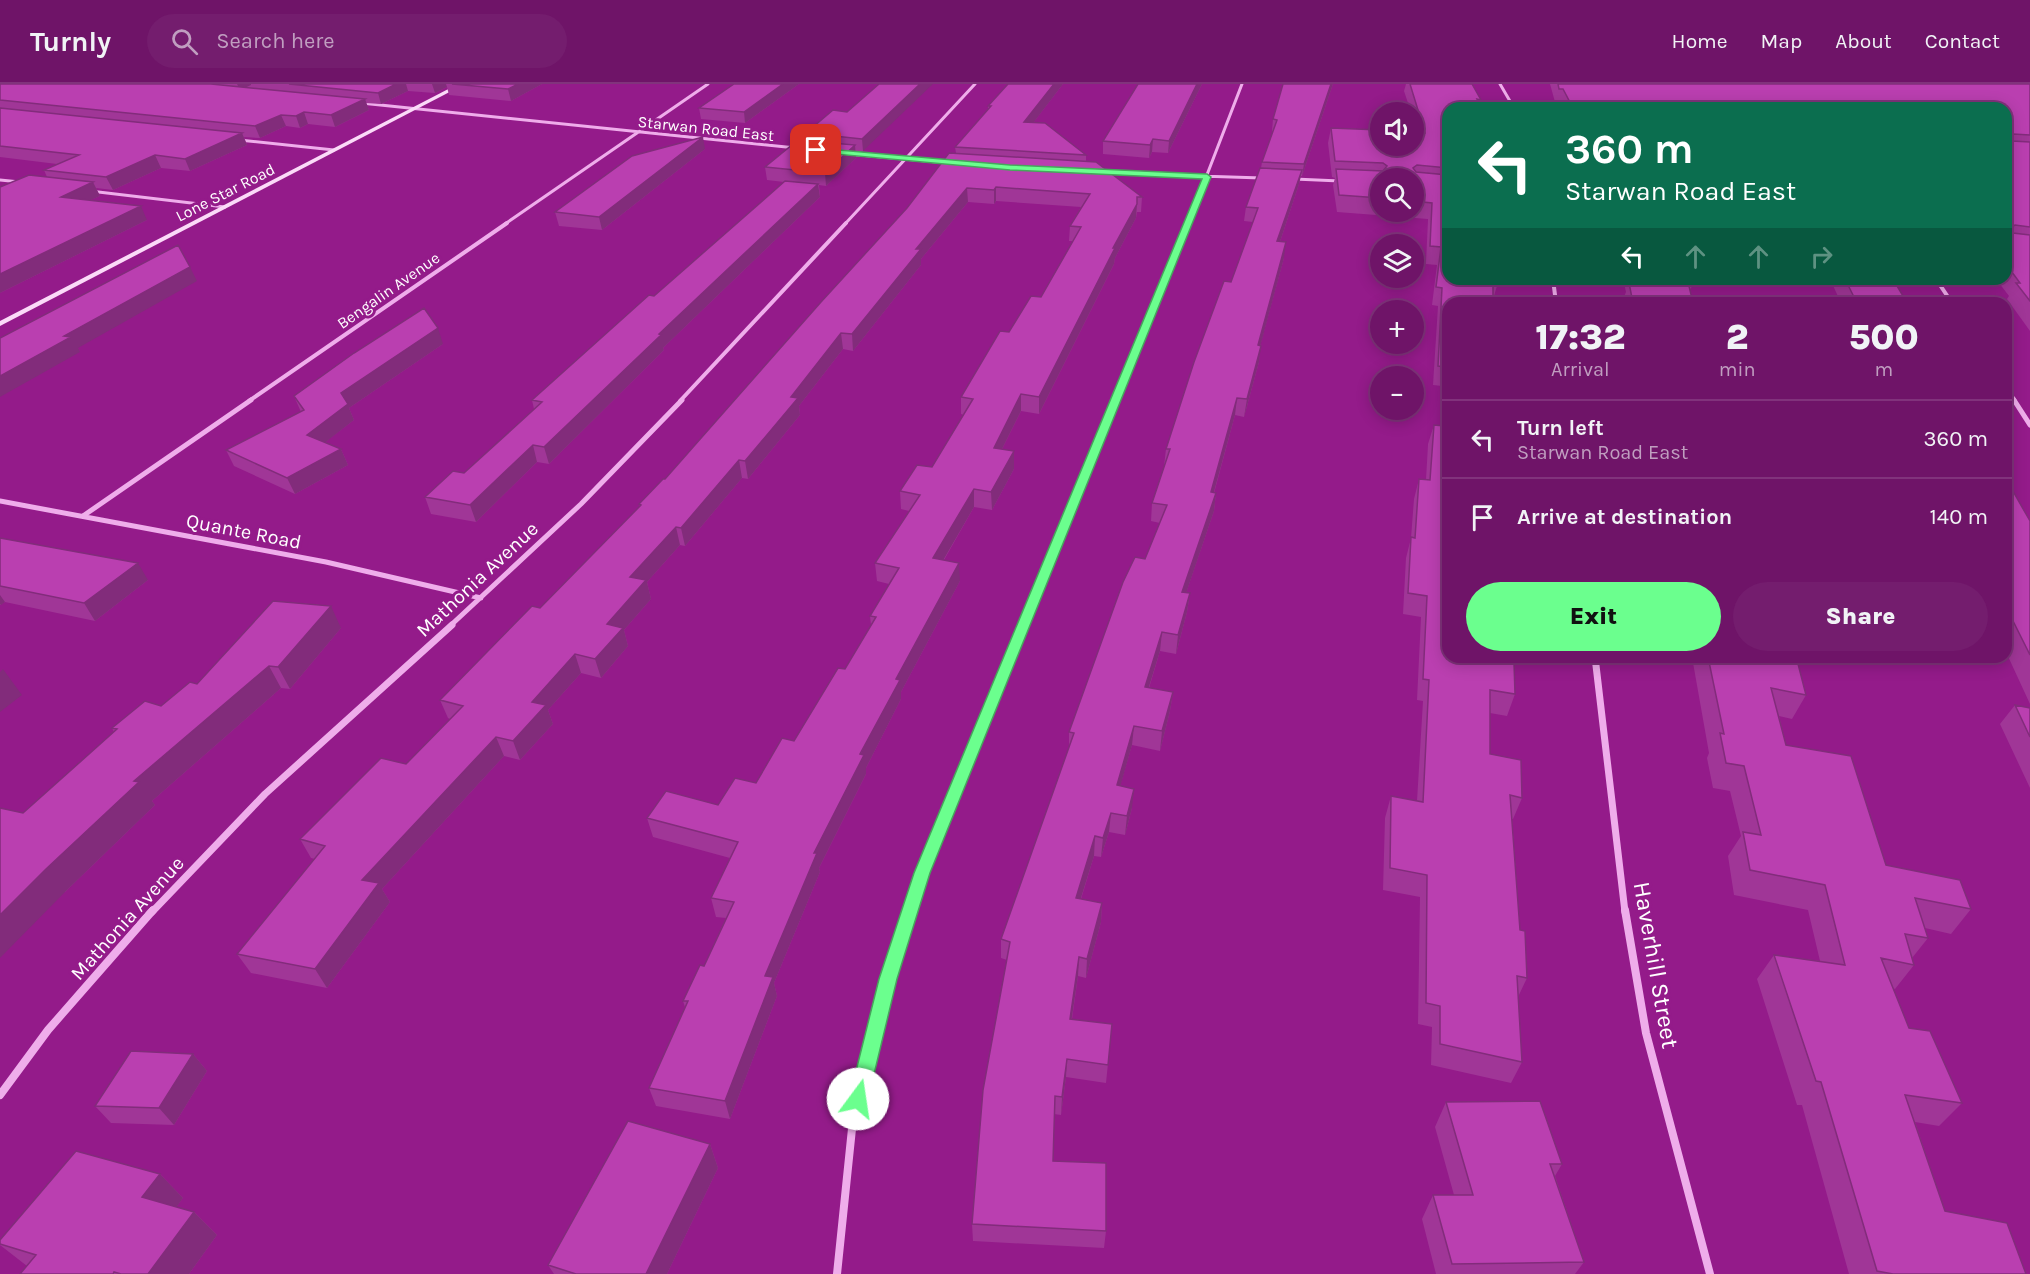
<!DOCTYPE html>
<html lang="en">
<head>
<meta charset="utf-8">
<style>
  :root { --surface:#6f1468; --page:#741d6e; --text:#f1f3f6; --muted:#c09ec0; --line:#81337c; --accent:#6bff8e }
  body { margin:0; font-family:Karla,sans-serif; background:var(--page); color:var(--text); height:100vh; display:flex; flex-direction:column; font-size:22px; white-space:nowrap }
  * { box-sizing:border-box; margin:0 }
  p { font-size:20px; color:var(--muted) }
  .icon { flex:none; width:33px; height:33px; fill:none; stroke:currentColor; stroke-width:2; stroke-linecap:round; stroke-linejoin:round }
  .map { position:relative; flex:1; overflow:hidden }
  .panel { position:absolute; left:1442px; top:213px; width:570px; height:366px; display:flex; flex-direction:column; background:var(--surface); border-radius:18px; box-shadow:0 3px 15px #0003,0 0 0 2px var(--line) }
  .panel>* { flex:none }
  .hud { position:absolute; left:1442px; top:18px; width:570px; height:183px; border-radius:18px; box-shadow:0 3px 15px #0003,0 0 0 2px var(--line); background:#0b6e4f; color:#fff; overflow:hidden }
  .fabs { position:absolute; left:1370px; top:18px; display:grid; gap:12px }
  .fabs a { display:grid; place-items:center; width:54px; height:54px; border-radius:50%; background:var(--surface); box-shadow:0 3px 15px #0003,0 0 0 2px var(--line); font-size:30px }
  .pin { position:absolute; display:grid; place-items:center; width:51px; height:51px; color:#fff; margin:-26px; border-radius:12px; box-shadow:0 3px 9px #0006 }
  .me { position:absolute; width:66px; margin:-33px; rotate:14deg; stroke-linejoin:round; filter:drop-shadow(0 0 4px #0008) }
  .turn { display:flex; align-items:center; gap:21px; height:126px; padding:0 24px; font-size:27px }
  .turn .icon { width:78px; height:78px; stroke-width:2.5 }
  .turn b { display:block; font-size:42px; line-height:51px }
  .lanes { display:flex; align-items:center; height:57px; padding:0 24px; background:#0003; justify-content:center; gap:30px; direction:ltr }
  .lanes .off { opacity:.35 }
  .eta { display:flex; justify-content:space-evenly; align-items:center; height:102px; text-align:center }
  .eta b { font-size:36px; font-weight:800; line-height:42px }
  .action { display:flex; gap:12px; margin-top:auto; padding:12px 24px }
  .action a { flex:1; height:69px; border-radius:36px; background:var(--accent); color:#111; font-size:24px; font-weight:800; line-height:69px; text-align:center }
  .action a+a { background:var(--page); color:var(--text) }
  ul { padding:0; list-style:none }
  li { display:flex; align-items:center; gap:18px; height:78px; padding:0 24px; border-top:2px solid var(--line) }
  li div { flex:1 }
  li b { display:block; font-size:22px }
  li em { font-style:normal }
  header { display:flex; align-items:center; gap:36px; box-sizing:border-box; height:84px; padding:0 30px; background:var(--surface); border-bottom:2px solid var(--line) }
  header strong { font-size:28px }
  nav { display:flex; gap:33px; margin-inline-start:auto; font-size:21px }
  .search { width:420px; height:54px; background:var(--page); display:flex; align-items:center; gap:15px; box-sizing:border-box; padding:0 21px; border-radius:33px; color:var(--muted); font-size:22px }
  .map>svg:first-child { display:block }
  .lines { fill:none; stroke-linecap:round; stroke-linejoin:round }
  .street-far4 { stroke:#efadeb; stroke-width:3 }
  .street-far3 { stroke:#efadeb; stroke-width:4 }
  .street-far2 { stroke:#efadeb; stroke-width:5 }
  .street-far1 { stroke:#efadeb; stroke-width:7 }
  .street { stroke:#efadeb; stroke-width:8 }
  .secondary { fill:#fbdaf8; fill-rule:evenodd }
  .wall { fill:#a03697; fill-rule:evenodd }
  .shaded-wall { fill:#822c7b }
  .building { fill:#ba3fb0; stroke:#822c7b; stroke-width:1.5 }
  .route { fill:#6bff8e; stroke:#46a65c; stroke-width:1.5 }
  .labels { text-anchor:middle; stroke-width:6; stroke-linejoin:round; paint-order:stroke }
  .far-street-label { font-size:16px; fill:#fff; stroke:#941b8a }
  .street-label { font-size:20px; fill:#fff; stroke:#941b8a }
  .near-street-label { font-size:24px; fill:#fff; stroke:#941b8a }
</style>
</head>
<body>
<header>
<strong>Turnly</strong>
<div class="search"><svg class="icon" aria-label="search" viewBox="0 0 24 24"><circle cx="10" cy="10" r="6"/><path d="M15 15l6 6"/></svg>Search here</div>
<nav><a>Home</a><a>Map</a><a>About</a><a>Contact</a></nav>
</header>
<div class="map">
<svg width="2030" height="1190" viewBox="0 0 2030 1190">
  <rect width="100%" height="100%" fill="#941b8a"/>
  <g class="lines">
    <path class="street-far4" d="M1500 0 1514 24
      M361 19 796 64
      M239 56 334 66
      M848 70 948 79
      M1105 89 1262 94
      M1294 95 1340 97
      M0 96 20 98
      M90 107 225 123
      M505 140 708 0
      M845 140 975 0
      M1188 140 1242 0"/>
    <path class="street-far3" d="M1553 195 1556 219
      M1936 195 1952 219
      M2006 303 2015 317
      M249 317 507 139
      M680 317 846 139
      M1115 317 1188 139"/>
    <path class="street-far2" d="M2014 316 2030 341
      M0 417 326 478 481 514
      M83 432 251 316
      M450 542 581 420 682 316
      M1023 542 1116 316"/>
    <path class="street-far1" d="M1595 573 1625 828
      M152 828 265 710 452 541
      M910 828 922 789 1024 541"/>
    <path class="street" d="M1625 826 1646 949 1710 1190
      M0 1011 48 946 153 826
      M837 1190 853 1035 888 895 910 826"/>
    <path class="secondary" d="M458 0H465L0 242V237Z"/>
  </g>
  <path class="wall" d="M0 0H542L511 17 449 11 447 3 435 9 408 7 381 20 366 19 369 26 335 43 308 40 300 44 286 42 260 54 244 53 247 61 190 87 161 84 113 106 96 104 100 112 90 116 147 136 0 209 47 93 44 86 57 80 0 73Z
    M799 0 745 39 701 35 699 24Z
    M879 0 863 67H855L856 74 826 102 819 101 820 113 663 264 664 266 549 380 537 378 476 438 431 430 425 413 464 389 534 325 532 316 654 212 784 98 767 96 765 83 806 57V49L847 28Z
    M1008 0H1063L1033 39 1086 71V78L1142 113 1141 128H1137L1136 134 1115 174 1114 180 1039 330 1021 327 1002 365 1014 385 992 426 974 423 944 476 960 497 901 608V615L866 684V690L819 784 820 788 774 899 777 912 730 1035 656 1022 649 1004 685 923 683 917 704 882 726 834 716 833 711 814 730 774 653 753 647 734 718 721 756 699 794 657 845 585 871 541 870 532 889 500 877 497 875 479 909 427 901 425 900 407 932 383 964 331 961 330V313L1009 248 1041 213 1073 157H1069L1070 142 1081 123 996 117 994 120 968 118 921 175V181L853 267 843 265 799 322 800 331 748 395 742 394 685 462 680 461 647 498 651 515 624 546 628 562 601 594 581 589 548 626 553 640 520 676 504 672 382 805 390 818 327 904 251 889 237 870 315 775 311 774 300 755 406 680 450 635 448 634 440 616 540 524 640 422 639 420 665 395 956 69 955 63 988 25V22Z
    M1202 0 1168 69 1152 68 1149 74 1103 70V57Z
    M1283 0H1333L1302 92H1301L1299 100 1280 158 1284 174 1260 262 1259 278 1244 333 1235 331 1214 409H1216L1214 427 1186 509H1190L1187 528 1176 570 1160 567 1149 604 1173 608 1170 627 1160 667 1132 661 1120 702 1132 724 1125 751 1109 748 1101 773 1094 772 1081 815 1102 819 1101 838 1086 894 1078 892 1072 935 1112 940 1106 999 1066 993 1061 1031 1054 1030 1053 1077 1106 1147 1104 1164 973 1157 972 1140 1007 876 1001 874V855L1069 664V648L1145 475 1160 439 1151 437 1152 419 1164 382 1166 365 1231 198 1253 138 1244 137 1246 123 1261 84 1262 78 1273 47H1272L1273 35Z
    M1406 0H1472L1481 16 1480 20 1448 24V195H1499L1494 212H1493L1448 573 1515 610 1507 632 1490 629V670L1522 714 1513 735H1512L1520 846 1527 894 1518 913 1522 978 1511 999 1431 981 1432 943 1418 940 1420 813 1383 806 1385 734 1391 712 1417 717 1423 617 1417 616 1421 533 1403 530 1406 474 1411 454 1414 415 1419 395 1426 396 1428 360 1434 341H1440L1442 302 1433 301 1438 222 1432 221 1437 181 1426 180 1428 135 1337 128 1333 101 1335 94 1332 93 1328 59 1331 44 1417 48 1413 35V28H1411L1404 7ZM1380 94H1413V128H1380Z
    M1550 0H2030V247L2007 215 2009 212 1996 195H2006V24H1563L1559 18H1555Z
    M705 65 602 146 559 142 555 128Z
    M1623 195H1690L1692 202 1690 206 1693 219H1624L1623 215 1626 208Z
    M1830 195H1893L1906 217 1905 219H1841Z
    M443 260 349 324 354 336 325 358 341 365 348 381 295 410 234 382 226 366 301 328 294 312Z
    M2006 395 2030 437V620L2006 568Z
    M0 454 148 496 95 537 5 518 0 521Z
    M341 544 290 605 281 604 152 717 155 721 65 808 23 729 114 648 112 644 161 622 197 600Z
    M1692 573H1784L1806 611 1792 635 1779 632 1786 661 1886 781 1971 825 1951 850 1925 844 1928 854 1912 874 1914 881 1895 905 1893 904 1909 944 1962 1019 1939 1042 1915 1038 1945 1127 2026 1190H1849L1802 1021H1797L1757 895 1774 871 1820 877 1808 826 1734 811 1728 772 1741 752 1730 707 1713 704 1707 674 1709 669Z
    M2015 621 2030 624V704L2000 640Z
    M193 970 207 987 174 1041 111 1039 95 1022Z
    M1446 1018 1562 1080 1555 1092 1584 1178 1575 1190H1436L1422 1135 1433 1111H1454L1435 1043Z
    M710 1060 718 1084 667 1190H554L548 1181Z
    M160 1090 183 1114 176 1123 194 1128 217 1151 189 1190H20L27 1182 0 1161V1156Z"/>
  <path class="shaded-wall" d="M237 0H251V1L240 6Z
    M396 0H406L408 7 381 20 378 9Z
    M432 0H446L447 3 435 9Z
    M518 0H542L511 17 508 5Z
    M783 0H799L745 39 744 28Z
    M920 0H933L863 67 862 55Z
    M1054 0H1063L1024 51V38Z
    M1197 0H1202L1168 69 1169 57Z
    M1331 0H1333L1302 92 1304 80Z
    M365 15 369 26 335 43 331 31Z
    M304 28 308 40 300 44 296 32Z
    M281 31 286 42 260 54 255 42Z
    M242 49 247 61 190 87 185 75Z
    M703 53 705 65 602 146 599 133Z
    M1153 55 1152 68 1149 74 1150 61Z
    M855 61 856 74 826 102 825 89Z
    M155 71 161 84 113 106 106 93Z
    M1302 86 1299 100 1275 173 1277 157Z
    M93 98 100 112 68 126 61 113Z
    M818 100 820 113 663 264 664 266 549 380 544 363 659 250Z
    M996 103V117L994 120V106Z
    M967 104 968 118 921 175V181L853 267 852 250 916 165Z
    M1137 120 1136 134 1115 174 1114 180 1039 330V313L1113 164Z
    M141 122 147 136 0 209V190Z
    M1286 158 1284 174 1256 278 1258 261Z
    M190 183 197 197 78 264 80 268 0 313V292L64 252Z
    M438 244 443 260 349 324 354 336 314 367 307 351 341 309Z
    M841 249 843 265 799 322 800 331 748 395 745 377 791 313Z
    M1261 262 1259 278 1244 333 1247 315Z
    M1021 310V327L994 381V364Z
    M1237 314 1235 331 1209 426 1211 408Z
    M533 361 537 378 476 438 470 421Z
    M341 365 348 381 295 410 287 394Z
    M1014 367V385L992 426 991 408Z
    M739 376 742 394 685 462 681 444Z
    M974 405V423L934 492 933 474Z
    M1216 409 1214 427 1180 527 1182 508Z
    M676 443 680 461 647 498 651 515 624 546 628 562 601 594 595 575 607 540 630 493Z
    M138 479 148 496 95 537 84 519Z
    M959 479 960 497 901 608V615L866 684V690L819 784 820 788 774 899 777 912 730 1035 725 1017 765 892 814 769 896 595Z
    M1190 509 1187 528 1176 570 1178 551Z
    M0 511 5 518 1 521 0 520Z
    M331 522 341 544 290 605 278 583Z
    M1162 548 1160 567 1143 622 1145 603Z
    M575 570 581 589 548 626 553 640 520 676 513 657 532 618Z
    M269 582 281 604 152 717 155 721 65 808 0 874V831L134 697Z
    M3 585 22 611 0 628V588Z
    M1173 608 1170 627 1160 667 1162 647Z
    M1134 642 1132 661 1115 721 1117 701Z
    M496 653 504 672 382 805 390 818 327 904 315 885 362 796Z
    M1134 705 1132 724 1125 751 1127 732Z
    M1111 729 1109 748 1101 773 1103 754Z
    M1095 752 1094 772 1075 833 1076 814Z
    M1102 819 1101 838 1086 894 1087 875Z
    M1079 873 1078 892 1069 953 1070 935Z
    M193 970 207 987 174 1041 159 1024Z
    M1067 975 1066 993 1061 1031 1062 1013Z
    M710 1060 718 1084 667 1190H646Z
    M160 1090 183 1114 166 1137 142 1113Z
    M194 1128 217 1151 189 1190H148Z"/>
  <path class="building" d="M0 0H211L365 15 331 31 304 28 296 32 281 31 255 42 0 16Z
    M289 0H396L378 9Z
    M452 0H518L508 5Z
    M734 0H783L744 28 699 24Z
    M879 0H920L862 55 806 49 833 26 847 28Z
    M1008 0H1054L1024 38 1045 39 1086 71 955 63 991 22H988Z
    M1138 0H1197L1169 57 1153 55 1150 61 1103 57Z
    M1283 0H1331L1304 80 1262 78 1277 36 1273 35Z
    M1410 0H1472L1481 16 1477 15 1481 24H1448V84L1417 81 1413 84 1416 88 1448 91V195H1493V219H1448V573H1480L1514 579 1515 610 1490 606V670L1521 676 1522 714 1510 711 1520 846 1525 847 1527 894 1517 892 1522 978 1440 960V922L1426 919 1427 791 1390 784 1391 712 1423 718 1429 596 1423 595 1427 512 1408 509 1411 453 1415 454 1419 395 1430 396 1434 341 1444 342 1447 283 1438 282 1442 204 1436 203 1441 163 1430 162 1432 119 1413 117V94H1380V114L1339 111 1336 85 1383 87 1387 82 1383 79 1335 77 1331 44 1380 46V62H1413V48L1425 49Z
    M1558 0H2030V51L2013 50 2010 52 2012 57 2030 58V143L2015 141 2010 144 2013 149 2030 151V217L2016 199H2020L2006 180V24H1573L1563 5H1559Z
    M0 24 242 49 185 75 155 71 106 93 44 86 79 71 0 62Z
    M703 53 599 133 555 128 632 72Z
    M798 56 855 61 825 89 765 83Z
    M949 69 1096 78 1142 113H1137V120L1113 164H1115L1039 313 1021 310 994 364 1014 367 991 408 974 405 933 474 959 479 896 595 900 596 860 670 864 671 814 769H817L765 892 773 893 725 1017 649 1004 688 917H683L700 881 704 882 734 818 711 814 738 758 647 734 666 707 718 721 735 694 756 699 782 654 794 657 838 584 845 585 876 533 870 532 899 484 875 479 920 411 900 407 917 381 932 383 973 315 961 313 1000 247 1009 248 1031 212 1041 213 1081 143 1070 142 1090 110 996 103 994 106 967 104 916 165H921L852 250 841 249 791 313 798 314 745 377 739 376 681 444 676 443 630 493 646 496 607 540 623 544 595 575 575 570 532 618 546 621 513 657 496 653 362 796 379 799 315 885 237 870 325 762 300 755 381 674 406 680 463 622 440 616 532 522 540 524 641 421 639 420 663 395H665L821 218 907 124Z
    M1260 84 1302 86 1277 157 1286 158 1258 261 1261 262 1247 315 1237 314 1211 408 1216 409 1182 508 1190 509 1178 551 1162 548 1145 603 1173 608 1162 647 1134 642 1117 701 1134 705 1127 732 1111 729 1103 754 1095 752 1076 814 1102 819 1087 875 1079 873 1070 935 1112 940 1108 981 1067 975 1062 1013 1055 1012 1053 1077 1106 1079V1147L972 1140 983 1006 1010 858 1001 855 1074 649 1069 648 1123 498 1135 473 1145 475 1167 421 1152 419 1170 365H1166L1194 278 1224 197 1231 198 1258 124 1246 123Z
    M29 91 93 98 61 113 141 122 0 190V103Z
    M785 97 818 100 659 250 661 251 544 363 533 361 470 421 425 413 453 387 464 389 542 318 532 316 649 211 654 212Z
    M178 161 190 183 64 252 71 253 0 292V254Z
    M1632 195H1690L1692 202H1689L1693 219H1633L1629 199 1633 200Z
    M1845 195H1893L1906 217 1900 216 1902 219H1857Z
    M424 224 438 244 341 309 348 320 307 351 341 365 287 394 226 366 304 326 294 312 354 269Z
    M2006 395 2030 437V571L2008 527H2006Z
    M0 454 138 479 84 519 0 502Z
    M273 517 331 522 278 583 269 582 134 697 139 698 46 785 0 831V724L23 729 117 645 112 644 145 617 161 622 190 598 197 600Z
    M1708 573H1784L1785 574 1797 576 1806 611 1771 604 1786 661 1851 672 1886 781 1960 796 1971 825 1915 814 1928 854 1905 850 1914 881 1881 874 1909 944 1930 947 1962 1019 1905 1011 1945 1127 2007 1139 2026 1190H1893L1877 1187 1821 998 1816 997 1774 871 1845 881 1825 801 1750 786 1743 748 1761 751 1744 682 1726 679 1720 649 1724 650Z
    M2015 621 2030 624V653Z
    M131 967 193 970 159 1024 95 1022Z
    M1540 1017 1562 1080H1550L1584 1178 1452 1180 1433 1111H1473L1446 1018Z
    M628 1037 710 1060 646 1190H576L548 1181Z
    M76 1067 160 1090 142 1113 194 1128 148 1190H121L114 1188 113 1190H20L36 1171 0 1160V1156Z"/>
  <path class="route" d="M816 64 1010 81 1207 90 1211 93 930 789 897 895 868 1015 865 1021 858 1024 852 1021 849 1015 879 895 914 789 1202 95 1010 86 813 68Z"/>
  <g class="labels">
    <g class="far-street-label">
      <text transform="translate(706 44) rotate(6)" y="6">Starwan Road East</text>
      <text transform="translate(225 108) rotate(-27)" y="6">Lone Star Road</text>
      <text transform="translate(388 206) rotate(-35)" y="6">Bengalin Avenue</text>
    </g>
    <g class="street-label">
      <text transform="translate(244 447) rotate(11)" y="7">Quante Road</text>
      <text transform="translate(477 495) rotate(-43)" y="7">Mathonia Avenue</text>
      <text transform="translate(127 834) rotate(-48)" y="7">Mathonia Avenue</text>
    </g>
    <g class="near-street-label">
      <text transform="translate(1656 881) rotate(80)" y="8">Haverhill Street</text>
    </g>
  </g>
</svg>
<div class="fabs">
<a><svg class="icon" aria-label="sound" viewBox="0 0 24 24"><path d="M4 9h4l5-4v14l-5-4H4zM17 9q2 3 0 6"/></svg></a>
<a><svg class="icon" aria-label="search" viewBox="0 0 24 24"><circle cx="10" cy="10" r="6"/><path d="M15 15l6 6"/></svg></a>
<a><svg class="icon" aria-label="layers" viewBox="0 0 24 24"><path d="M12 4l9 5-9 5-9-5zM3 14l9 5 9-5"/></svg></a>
<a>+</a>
<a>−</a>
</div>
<div class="pin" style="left:816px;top:66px;background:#d93025"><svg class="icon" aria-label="arrive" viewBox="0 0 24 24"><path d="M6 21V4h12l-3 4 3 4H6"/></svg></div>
<svg class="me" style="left:858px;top:1015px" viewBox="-20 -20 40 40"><circle r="19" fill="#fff"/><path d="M0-13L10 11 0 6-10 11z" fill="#6bff8e"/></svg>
<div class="hud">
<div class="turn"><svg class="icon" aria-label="left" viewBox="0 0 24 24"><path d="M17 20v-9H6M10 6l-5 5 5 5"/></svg><div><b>360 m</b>Starwan Road East</div></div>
<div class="lanes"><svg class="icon" aria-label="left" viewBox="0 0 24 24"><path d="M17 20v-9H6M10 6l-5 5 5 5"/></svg><svg class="icon off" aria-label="ahead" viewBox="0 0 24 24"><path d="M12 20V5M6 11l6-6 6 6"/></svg><svg class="icon off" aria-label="ahead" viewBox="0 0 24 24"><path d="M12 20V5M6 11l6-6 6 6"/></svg><svg class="icon off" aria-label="right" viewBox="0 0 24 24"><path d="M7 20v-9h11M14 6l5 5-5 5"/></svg></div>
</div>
<section class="panel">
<div class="eta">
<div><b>17:32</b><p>Arrival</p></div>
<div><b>2</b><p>min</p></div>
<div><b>500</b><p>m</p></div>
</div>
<ul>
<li><svg class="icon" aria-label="left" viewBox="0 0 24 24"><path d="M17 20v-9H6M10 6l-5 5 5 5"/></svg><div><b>Turn left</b><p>Starwan Road East</p></div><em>360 m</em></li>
<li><svg class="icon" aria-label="arrive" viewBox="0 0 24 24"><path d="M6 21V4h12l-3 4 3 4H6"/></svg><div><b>Arrive at destination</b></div><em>140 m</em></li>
</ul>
<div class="action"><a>Exit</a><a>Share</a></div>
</section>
</div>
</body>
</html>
